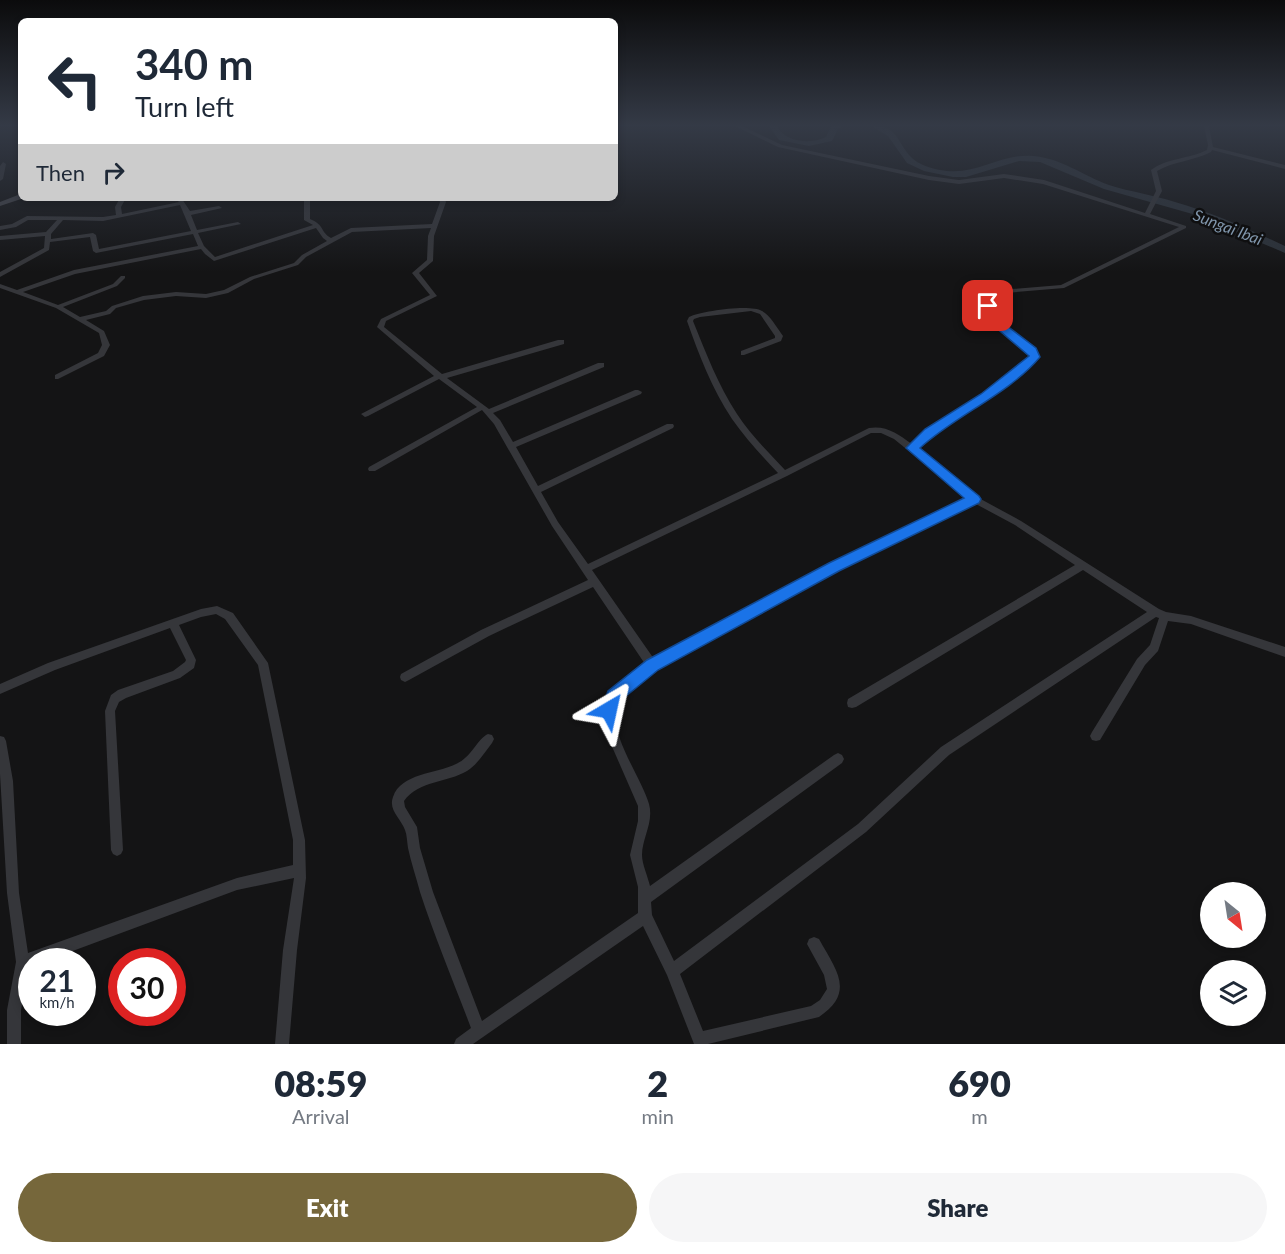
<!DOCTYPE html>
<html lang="en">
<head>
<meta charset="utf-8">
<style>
  :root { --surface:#fff; --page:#f6f6f7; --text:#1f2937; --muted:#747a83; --accent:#76673b }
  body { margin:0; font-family:Lato,sans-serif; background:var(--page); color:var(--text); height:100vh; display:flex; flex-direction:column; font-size:22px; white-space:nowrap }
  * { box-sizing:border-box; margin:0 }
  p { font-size:20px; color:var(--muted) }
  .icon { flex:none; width:33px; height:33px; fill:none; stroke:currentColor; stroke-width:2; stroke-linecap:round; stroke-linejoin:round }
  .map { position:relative; height:1044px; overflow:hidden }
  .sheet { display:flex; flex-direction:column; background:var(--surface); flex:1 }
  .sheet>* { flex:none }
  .banner { position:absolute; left:18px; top:18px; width:600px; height:183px; border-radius:9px; box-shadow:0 3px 9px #0003; background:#fff; color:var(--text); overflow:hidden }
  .needle { width:39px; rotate:150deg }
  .fabs { position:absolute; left:1200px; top:882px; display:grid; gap:12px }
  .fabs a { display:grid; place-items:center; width:66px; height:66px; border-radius:50%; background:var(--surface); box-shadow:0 3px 9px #0003; font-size:30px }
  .speed { position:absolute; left:18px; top:948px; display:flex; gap:12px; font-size:30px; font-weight:700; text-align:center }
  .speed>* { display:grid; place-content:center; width:78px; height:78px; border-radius:50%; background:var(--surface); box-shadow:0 3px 9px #0003; line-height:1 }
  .speed small { font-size:15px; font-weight:400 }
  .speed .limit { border:9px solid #d22; background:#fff; color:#111 }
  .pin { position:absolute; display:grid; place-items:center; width:51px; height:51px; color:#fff; margin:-26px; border-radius:12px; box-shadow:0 3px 9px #0006 }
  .me { position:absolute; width:66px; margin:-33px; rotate:36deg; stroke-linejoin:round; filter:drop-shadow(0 0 4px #0008) }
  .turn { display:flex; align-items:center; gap:21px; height:126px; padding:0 18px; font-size:27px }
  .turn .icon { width:78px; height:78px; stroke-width:2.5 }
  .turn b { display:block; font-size:42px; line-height:51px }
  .then { display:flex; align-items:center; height:57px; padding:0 18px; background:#0003; gap:12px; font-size:22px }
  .eta { display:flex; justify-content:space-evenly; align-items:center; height:102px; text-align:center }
  .eta b { font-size:36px; font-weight:800; line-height:42px }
  .primary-button { display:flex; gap:12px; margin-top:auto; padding:12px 18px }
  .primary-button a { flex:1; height:69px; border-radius:36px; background:var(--accent); color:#fff; font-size:24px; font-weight:800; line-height:69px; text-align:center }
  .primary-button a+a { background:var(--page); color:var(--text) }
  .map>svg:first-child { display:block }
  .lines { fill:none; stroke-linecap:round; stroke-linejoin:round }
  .river { fill:#2b3138; fill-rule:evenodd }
  .street { fill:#35363a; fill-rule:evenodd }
  .secondary { fill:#43444a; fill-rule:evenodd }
  .route { fill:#1a73e8; stroke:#114b97; stroke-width:1.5 }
  .labels { text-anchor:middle; stroke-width:5; stroke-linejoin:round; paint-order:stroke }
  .far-water-label { font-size:16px; font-style:italic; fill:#8096ac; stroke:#0f0f10 }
</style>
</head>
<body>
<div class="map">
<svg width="1285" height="1044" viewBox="0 0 1285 1044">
  <rect width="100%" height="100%" fill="#141415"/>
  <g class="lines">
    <path class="river" d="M769 126H777C785 142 810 145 826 137L831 126H843L838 129 832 141 809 146 779 140Z
      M871 126C899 126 896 141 911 157 919 165 930 168 940 170 977 177 999 153 1033 156 1061 158 1084 176 1109 185 1131 192 1154 195 1175 202 1213 213 1249 229 1285 246V253L1196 215 1104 189 1040 162 1019 161 966 177H953L924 171 907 163 888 136Z"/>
    <path class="street" d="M735 126H742L782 145 929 176 959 180 1004 174 1044 180 1145 213 1156 191 1151 170C1167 158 1189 159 1207 150L1208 145 1204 126H1209L1213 147 1285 165V169L1212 150 1211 152C1194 161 1174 161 1157 171L1162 191 1150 214 1186 226V228L1064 288 993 294C985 325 1027 334 1039 357 1003 394 955 414 917 448L977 497 1021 521 1159 609 1166 612 1191 616 1285 647V657L1191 624 1168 621 1158 651 1145 665 1100 740 1096 741 1092 740 1090 736 1092 732 1137 659 1150 645 1159 618 1156 617 949 755 866 832 680 974 703 1031 811 1006 820 1000 827 989 824 975 807 944 809 939 814 937 819 939C836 970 856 992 819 1017L708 1044H694L667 975 643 926 473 1044H454L456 1039 471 1028C454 983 435 938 420 892 416 877 411 862 408 848 407 842 407 835 405 830 401 819 388 810 393 797 401 773 436 774 456 764 472 757 477 739 488 734L492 735 494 739 492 743C484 753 478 764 467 771 447 783 419 780 404 801L405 807 417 827 420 848 433 892 482 1021 638 913V887L630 855 638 821V806L610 742 603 722 605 704 610 692 645 664 593 587 489 636 409 680 405 682 401 680 400 677 401 674 481 630 588 580 552 526 494 424 482 410 375 471H369L368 469 369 467 477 407 439 379 368 416 365 417 361 414 434 376 377 327 381 319 430 295 412 273 427 260 428 236 431 228 352 232 306 257 298 265 254 279 228 293 206 298 176 296 144 300 116 308 110 314 86 320 104 331 110 345 104 356 58 379H55V375L98 353 102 345 99 333 56 308 0 288V284L17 290 74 270 198 246 193 234 96 253 93 251 90 237 50 242 49 250 0 277V272L44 248 45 236 0 240V236L46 232 57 220H28L16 227 0 230V226L12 224 27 216 103 217 116 215 115 207 120 198H126L121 207 122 214 179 202 177 200 180 198 182 199 190 211 219 206 222 208 191 215 197 230 238 222 241 224 198 233 204 246 215 257 313 225 304 220V198H310V219C325 225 320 232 331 238L351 228 432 224 440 202 438 198H444L446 202 434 236 433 261 419 273 437 296 386 321 384 327 442 374 558 340H564V344L447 378 489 409 598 363H604V367L493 413 500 420 513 442 635 390H638L642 392 641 394 516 447 538 486 667 424H673L674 426 673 428 541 492 558 522 588 564 778 473C762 456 746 439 732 419 712 389 699 355 687 321L689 317C702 311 750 304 762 311 770 315 777 328 783 336L781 341 744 355H741V351L775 338V336L760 314 751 311 700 317 694 319 693 321C706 353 718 385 737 414 750 434 768 452 785 470L869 428C886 425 898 434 912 444L927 430 982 395 1031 356 1029 352C1010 338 977 318 988 291L1061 285 1179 227 1043 184 1004 178 959 184 929 180 778 147ZM180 205 191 231 99 249 96 235 93 233 51 239V234L63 220 103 221ZM316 228 323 238 327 241 302 255 294 263 250 277 224 290 206 294 176 292 143 296 112 306 106 311 80 317 63 307 117 286 125 278V276H121L113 284 58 305 23 292 75 274 201 249 205 254 214 261ZM871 433H881L894 439 967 498 831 564 654 659 592 570 787 476ZM974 503 1015 525 1075 565 848 699 847 703 848 707 852 708 856 707 1083 570 1147 612 941 747 858 824 674 961 652 915 651 902 842 763 844 759 842 755 838 753 834 755 650 886C648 877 642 864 642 855 642 838 654 822 649 804 641 776 604 728 618 700L656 668 837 570Z
      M3 162 6 164 3 179 0 181V166Z
      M217 606 233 613 268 663 305 840 306 878 297 950 289 1044H275L283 950 294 878 237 890 43 962H32V966L29 967 21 1010V1044H7V1010L16 962 7 893 0 774V736L4 737 6 741 13 781 19 893 28 953 237 878 293 865V840L258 665 225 619 216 614 201 617 179 625 196 660 194 668 180 678 126 698 119 702 115 711 123 850 121 854 117 856 113 854 111 850 105 711 111 695 118 690 173 671 185 662 186 660 170 628 55 670 0 694V684L48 663 201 609Z"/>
    <path class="secondary" d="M18 195H21V198H24L0 206V202Z"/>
  </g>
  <linearGradient id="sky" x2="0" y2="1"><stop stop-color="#0b0b0c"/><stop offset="0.46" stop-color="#343a46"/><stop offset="1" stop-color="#343a46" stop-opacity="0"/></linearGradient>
  <rect width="1285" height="272" fill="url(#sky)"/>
  <path class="route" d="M985 304H992L1002 322 1036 348 1040 357C1009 394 956 415 920 448L979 496 981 499 979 503 839 571 658 670 620 701 615 715 609 717 603 715 601 710 608 691 647 660 829 563 964 498 906 448 925 429 981 394 1029 356 994 326 983 306Z"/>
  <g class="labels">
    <g class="far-water-label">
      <text transform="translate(1228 227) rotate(21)" y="6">Sungai Ibai</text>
    </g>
  </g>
</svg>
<div class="fabs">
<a><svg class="needle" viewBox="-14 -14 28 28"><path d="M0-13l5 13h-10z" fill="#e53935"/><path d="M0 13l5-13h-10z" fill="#747a83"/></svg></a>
<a><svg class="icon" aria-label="layers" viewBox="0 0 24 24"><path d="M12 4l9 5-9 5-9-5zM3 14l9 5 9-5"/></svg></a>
</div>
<div class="speed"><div>21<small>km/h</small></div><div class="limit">30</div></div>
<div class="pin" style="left:988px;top:306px;background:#d93025"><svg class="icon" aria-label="arrive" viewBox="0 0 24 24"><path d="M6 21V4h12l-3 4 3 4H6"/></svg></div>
<svg class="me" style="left:609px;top:710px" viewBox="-20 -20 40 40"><path d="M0-17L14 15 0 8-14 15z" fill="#1a73e8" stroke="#fff" stroke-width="4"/></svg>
<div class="banner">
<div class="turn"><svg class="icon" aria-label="left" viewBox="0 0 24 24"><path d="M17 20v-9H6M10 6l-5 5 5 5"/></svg><div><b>340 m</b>Turn left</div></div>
<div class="then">Then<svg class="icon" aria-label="right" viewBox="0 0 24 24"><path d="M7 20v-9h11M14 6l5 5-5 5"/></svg></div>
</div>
</div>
<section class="sheet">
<div class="eta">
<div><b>08:59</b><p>Arrival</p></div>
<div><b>2</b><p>min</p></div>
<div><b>690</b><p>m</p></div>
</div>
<div class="primary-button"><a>Exit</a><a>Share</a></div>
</section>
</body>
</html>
